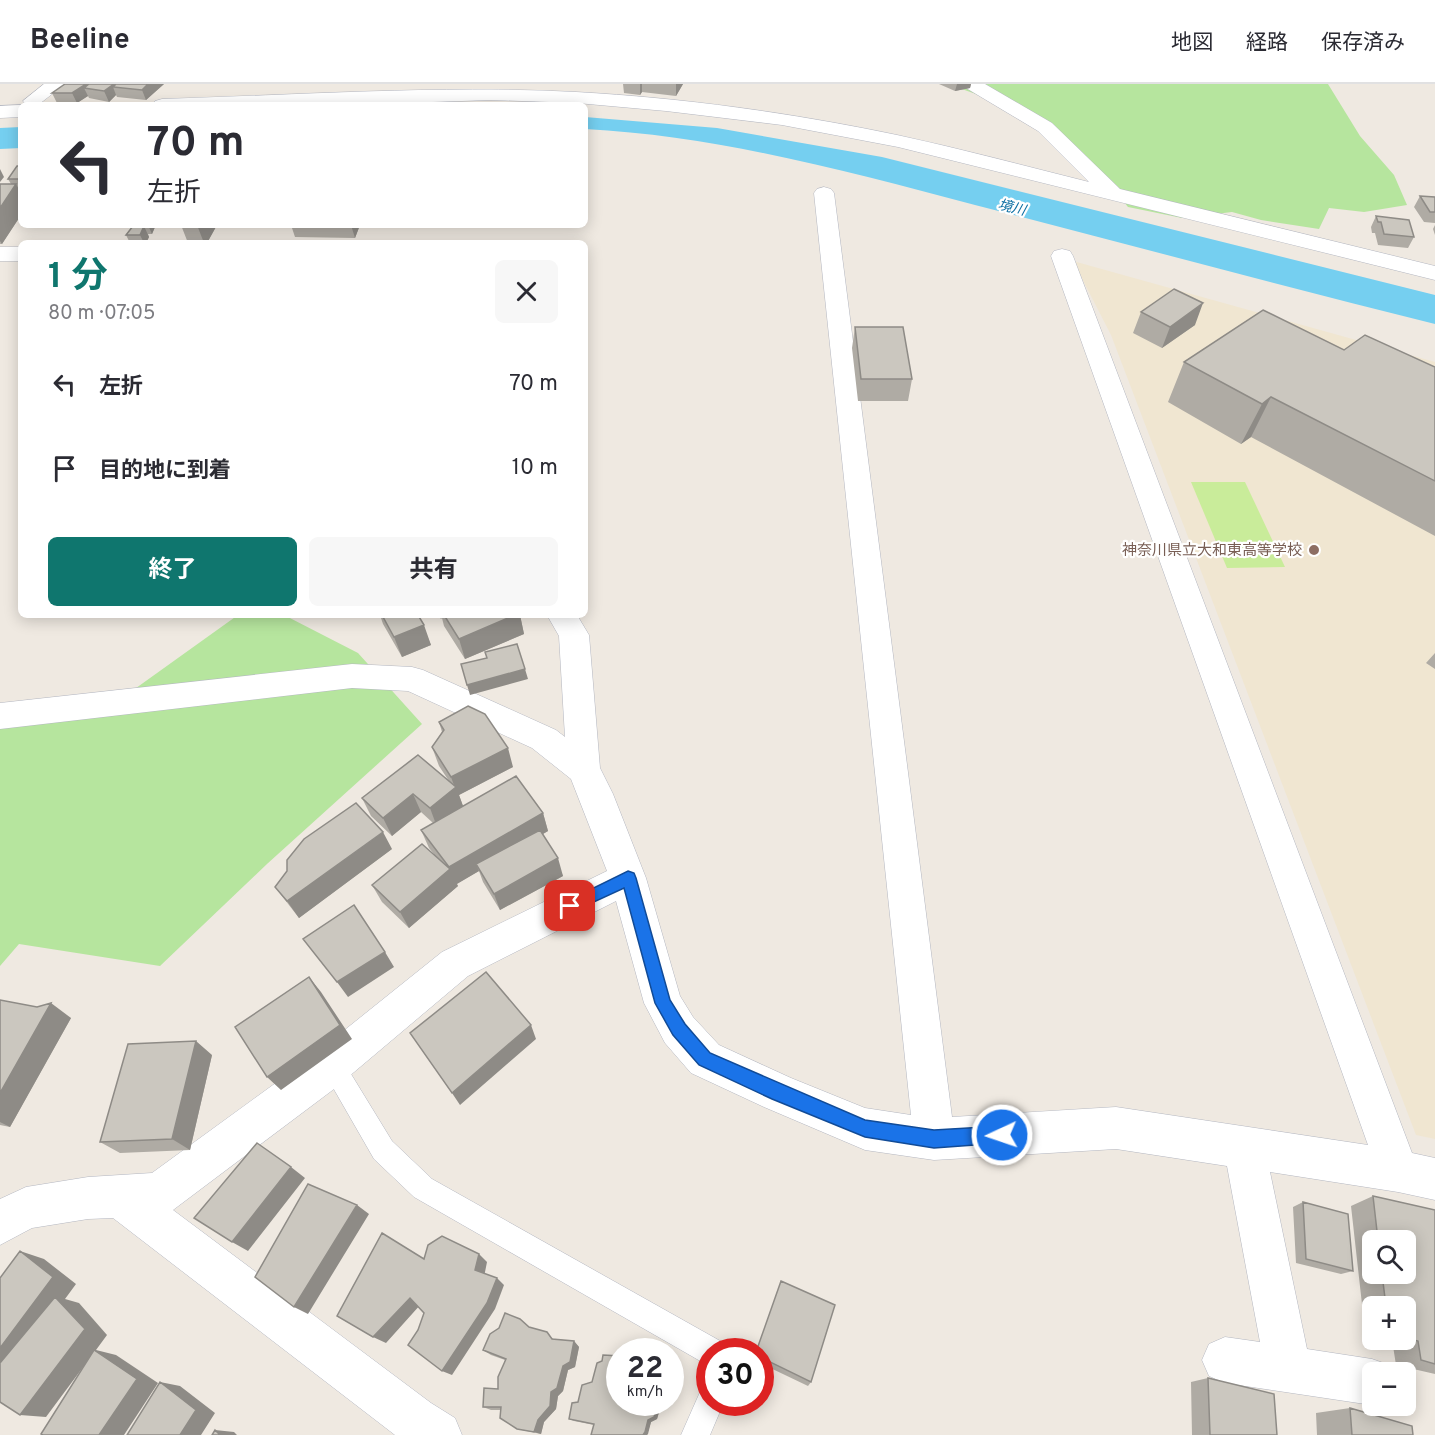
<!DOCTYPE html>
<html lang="ja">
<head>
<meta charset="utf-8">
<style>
  :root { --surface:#fff; --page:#f7f7f7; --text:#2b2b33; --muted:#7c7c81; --line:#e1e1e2; --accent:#0f766e }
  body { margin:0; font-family:Overpass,"Noto Sans JP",sans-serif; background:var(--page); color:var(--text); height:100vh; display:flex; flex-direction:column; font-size:22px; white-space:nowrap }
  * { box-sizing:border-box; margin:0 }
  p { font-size:20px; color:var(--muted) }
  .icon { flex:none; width:33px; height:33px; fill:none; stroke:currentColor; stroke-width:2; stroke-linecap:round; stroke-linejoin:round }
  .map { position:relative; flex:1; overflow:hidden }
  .details { position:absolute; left:18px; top:156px; width:570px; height:378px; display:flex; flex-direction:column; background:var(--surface); border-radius:9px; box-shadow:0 3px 15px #0003 }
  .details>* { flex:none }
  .hud { position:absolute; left:18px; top:18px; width:570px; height:126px; border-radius:9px; box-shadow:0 3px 15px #0003; background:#fff; color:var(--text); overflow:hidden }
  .buttons { position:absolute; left:1362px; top:1146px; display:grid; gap:12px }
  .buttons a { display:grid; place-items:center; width:54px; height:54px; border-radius:9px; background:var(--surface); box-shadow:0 3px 15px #0003; font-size:30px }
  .speed { position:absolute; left:606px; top:1254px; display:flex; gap:12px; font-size:30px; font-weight:700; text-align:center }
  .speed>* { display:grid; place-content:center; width:78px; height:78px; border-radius:50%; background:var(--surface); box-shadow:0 3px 15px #0003; line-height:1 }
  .speed small { font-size:15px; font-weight:400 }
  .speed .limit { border:9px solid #d22; background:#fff; color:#111 }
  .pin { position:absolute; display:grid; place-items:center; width:51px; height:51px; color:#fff; margin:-26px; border-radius:12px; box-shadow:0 3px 9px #0006 }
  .me { position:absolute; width:66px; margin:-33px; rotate:267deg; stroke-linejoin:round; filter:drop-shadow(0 0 4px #0008) }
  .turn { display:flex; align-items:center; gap:21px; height:126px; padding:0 30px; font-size:27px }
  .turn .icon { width:78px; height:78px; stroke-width:2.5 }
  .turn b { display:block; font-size:42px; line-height:51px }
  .round { display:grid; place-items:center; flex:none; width:63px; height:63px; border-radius:9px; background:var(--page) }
  .overview { display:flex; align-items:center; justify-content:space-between; height:102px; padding:0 30px }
  h1 { font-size:36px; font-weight:700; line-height:45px; color:var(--accent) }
  .primary-button { display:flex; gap:12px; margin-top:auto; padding:12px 30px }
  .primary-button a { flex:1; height:69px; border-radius:9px; background:var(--accent); color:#fff; font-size:24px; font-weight:700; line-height:69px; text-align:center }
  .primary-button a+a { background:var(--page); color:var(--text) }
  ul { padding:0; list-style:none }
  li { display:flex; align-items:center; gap:18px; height:84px; padding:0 30px }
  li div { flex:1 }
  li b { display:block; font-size:22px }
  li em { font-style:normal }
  header { display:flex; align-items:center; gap:36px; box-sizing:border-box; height:84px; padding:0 30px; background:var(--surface); border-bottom:2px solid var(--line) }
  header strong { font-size:28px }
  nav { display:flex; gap:33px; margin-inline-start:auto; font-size:21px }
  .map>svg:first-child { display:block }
  .education { fill:#f0e6d1 }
  .green { fill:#b6e59e }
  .pitch { fill:#c9ec9a }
  .water { fill:#75cff0 }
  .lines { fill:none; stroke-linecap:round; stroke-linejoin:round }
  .lane-casing { stroke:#b4b7c1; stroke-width:1 }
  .street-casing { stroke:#b4b7c1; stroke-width:1 }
  .lane { fill:#fff; fill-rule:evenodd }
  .street { fill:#fff; fill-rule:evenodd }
  .wall { fill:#afaba4; fill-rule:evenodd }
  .shaded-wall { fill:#8e8b86 }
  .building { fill:#cbc7bf; stroke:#8e8b86; stroke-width:1.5 }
  .route { fill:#1a73e8; stroke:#114b97; stroke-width:1.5 }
  .education-dot { fill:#8d6e63; stroke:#fff; stroke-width:2 }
  .labels { text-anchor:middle; stroke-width:4.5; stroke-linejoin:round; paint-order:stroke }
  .far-water-label { font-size:14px; font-style:italic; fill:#0d6fa3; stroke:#fff }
  .education-label { font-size:15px; fill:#785e54; stroke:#fff; text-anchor:end }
</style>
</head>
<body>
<header>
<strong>Beeline</strong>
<nav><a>地図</a><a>経路</a><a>保存済み</a></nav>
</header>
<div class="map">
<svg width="1435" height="1351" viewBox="0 0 1435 1351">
  <rect width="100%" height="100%" fill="#efe9e1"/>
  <path class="education" d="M1073 177 1435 278V1055L1416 1051 1111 251Z"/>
  <path class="green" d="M948 0H1328L1360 52 1394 91 1407 121 1364 128 1329 124 1319 145 1261 136 1232 128 1182 134 1128 123 1088 74 1037 32Z
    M238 531H284L358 569 422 640 267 780 160 882 19 860 0 882V643L97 632Z"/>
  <path class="pitch" d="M1191 398H1245L1285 483 1227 484Z"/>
  <path class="water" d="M585 33 717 44 882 73 1435 211V240C1281 202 1128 160 975 121 847 87 718 52 585 45Z
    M21 43V64L0 65V44Z"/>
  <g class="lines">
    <defs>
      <path id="lane" d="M332 968 340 972 392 1057 432 1095 722 1258 725 1268H710V1281L702 1278 414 1113 374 1075 324 988 320 980 324 972Z
        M710 1304V1318H724L710 1351H681L700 1308Z"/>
      <path id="street" d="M44 0H65L38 21H26L23 17Z
        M963 0H985L1052 39 1120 105 1435 182V196L898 63 782 41 666 27 577 19 491 16 343 21H153L155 17 162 15C300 11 438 1 576 8 684 14 792 29 897 51 962 65 1025 82 1089 98L1038 47 966 4Z
        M21 21V33L0 34V22Z
        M824 103 831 105 834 109 952 1033 1116 1023 1368 1061 1051 172 1054 167 1062 165 1070 167 1073 172 1412 1069 1435 1074V1116L1398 1108 1270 1088 1307 1265 1372 1275 1389 1281 1391 1288H1372V1321L1225 1299 1209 1292 1202 1276 1209 1260 1225 1253 1260 1258 1227 1082 1116 1065 934 1076 865 1066 764 1023 691 989 665 959 644 919 616 817 468 892 334 1005 173 1126 431 1319 455 1334 462 1351H395L113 1134 88 1135 32 1144 0 1161V1115L26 1103 88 1093 152 1089 306 977 442 868 607 787 571 695 532 664 408 607 352 604 0 645V619L352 580 412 583 423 586 556 646 565 653 559 552 547 531H577L589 551 600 684 613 710 646 794 680 912 693 933 719 961 791 994 865 1024 911 1031 814 109 817 105Z
        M0 163H21V177H0Z"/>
    </defs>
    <use href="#lane" class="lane-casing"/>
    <use href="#street" class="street-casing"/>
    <use href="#lane" class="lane"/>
    <use href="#street" class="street"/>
  </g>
  <path class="wall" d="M65 0H164L146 16 117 13 116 11 109 18 89 14 88 12 77 19H57L52 9Z
    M623 0H683L676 12 642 8 640 11 624 9Z
    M939 0H971L970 4 955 7Z
    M21 82V131L2 160H0V100H11L8 95Z
    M1420 112 1435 113V139L1424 138 1414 123Z
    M1376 132 1414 153 1408 164 1378 161 1375 149H1372L1371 143Z
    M105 141H154L155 143 152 150H148L149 153 146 159H130L126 151 132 143H106Z
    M181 141H217L207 159H188Z
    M291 141H360L355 154 295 153Z
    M1435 141V151L1433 145Z
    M1141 228 1195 241 1162 264 1133 249Z
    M855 243 912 295 908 317H858L852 264Z
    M1344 266 1435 283V452L1251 353 1241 360 1168 318 1184 278Z
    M380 531H418L431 561 402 573 383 540Z
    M438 531H520L524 550 465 575 444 542 442 534 441 535Z
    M1435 569V585L1426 579Z
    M439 638 513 683 459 711 463 722 543 729 548 747 543 750 563 792 500 826 483 798 479 787 456 800 458 802 409 844 382 818 372 801 434 770 429 764 421 746 433 739 421 728 392 752 371 732 362 714 449 697 439 682 432 663 442 648Z
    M392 765 299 834 275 803 287 787Z
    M0 916 71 934 10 1043 0 1041Z
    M212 971 190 1066 120 1069 100 1058Z
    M1373 1112 1435 1126V1290L1396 1281 1393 1262 1366 1256 1351 1122ZM1372 1156H1406V1190H1372ZM1372 1222H1406V1256H1372Z
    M1303 1118 1353 1187 1341 1190 1296 1179 1293 1123Z
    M529 1243 554 1255 574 1257 579 1263 575 1283 568 1286 563 1307 558 1312 556 1325 544 1338 541 1350 517 1345 501 1326H491L483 1323 498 1305 505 1276 491 1271 483 1266 499 1244Z
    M760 1268 811 1298 808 1302 760 1279Z
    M1208 1294 1277 1351H1192L1191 1298Z
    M578 1318H665L660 1325 657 1335 651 1338 647 1351H591L594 1341 574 1337 569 1335Z
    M1350 1324 1413 1351H1317L1316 1329Z"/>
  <path class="shaded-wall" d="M86 0H96L84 4 88 12 77 19 72 9Z
    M114 0H130L113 3 116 11 109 18 104 7Z
    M148 0H164L146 16 142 6Z
    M640 0H642V8L640 11Z
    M676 0H683L676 12Z
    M957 0H971L970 4 955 7Z
    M0 85 4 93 0 98Z
    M16 100 21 109V131L2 160 0 157V124Z
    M148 141H154L155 143 152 150Z
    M197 141H217L207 159H204Z
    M351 141H360L355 154Z
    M144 142 149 153 146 159H144L140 151Z
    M1203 219 1195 241 1162 264 1170 243Z
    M1271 313 1251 353 1241 360 1262 320Z
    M515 531H520L524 550 465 575 459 555Z
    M424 541 431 561 402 573 394 553Z
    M525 585 528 595 470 611 467 601Z
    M508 664 513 683 459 711 463 722 437 743 430 724 455 704 451 693Z
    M413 710 421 728 392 752 383 734Z
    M543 729 548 747 480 786 476 780 479 787 457 800 449 783Z
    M383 748 392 765 299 834 287 817Z
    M558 774 563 792 500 826 494 810Z
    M450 785 458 802 409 844 400 828Z
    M385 868 394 883 348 913 337 898Z
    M309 893 321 908 352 955 281 1006 267 993Z
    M51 919 71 934 10 1043 0 1038V1009Z
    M531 941 536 955 460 1021 452 1009Z
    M196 957 212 971 190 1066 172 1055Z
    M291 1083 305 1094 248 1167 232 1158Z
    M357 1121 369 1130 308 1230 294 1223Z
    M20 1167 44 1175 76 1200 65 1215 79 1219 107 1251 96 1266 116 1271 158 1299 124 1351H99L95 1267 46 1333 20 1331 0 1304V1264Z
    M479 1170 487 1178 484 1193 475 1186Z
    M497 1194 504 1201 495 1225 452 1291 442 1287Z
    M410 1214 421 1220 386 1259 373 1253Z
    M574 1257 579 1263 575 1283 568 1286 563 1307 558 1312 556 1325 544 1338 541 1350 534 1348 538 1336 551 1308Z
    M160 1298 180 1302 215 1329 201 1351H180Z
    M661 1318H665L660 1325 657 1335 651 1338 648 1350 647 1351H643L648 1336Z
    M215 1346 234 1348 237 1351H220Z"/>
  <path class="building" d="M65 0H86L72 9H52Z
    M89 0H114L104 7 84 4Z
    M116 0H148L142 6 113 3Z
    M17 82H21V95H8Z
    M0 100H16L0 124Z
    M1420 112 1435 113V128H1430Z
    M1376 132 1409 136 1414 153 1384 150 1381 138H1378Z
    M133 142H144L140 151H126Z
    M1174 205 1203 219 1170 243 1141 228Z
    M1263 226 1344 266 1365 251 1435 283V397L1271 313 1262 320 1184 278Z
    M855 243H903L912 295H861Z
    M382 531H418L424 541 394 553Z
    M444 531H515L459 555Z
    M517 560 525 585 467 601 461 580 487 574 485 568Z
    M468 622 485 630 508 664 451 693 432 663 444 646 439 638Z
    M418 671 456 703 430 724 413 710 383 734 362 714Z
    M516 692 543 729 449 783 421 746Z
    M356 719 383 748 287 817 275 803 287 787V776L304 755Z
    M540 746 558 774 494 810 476 780Z
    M422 760 450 785 400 828 372 801Z
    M354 821 385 868 337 898 303 855Z
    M486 888 531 941 452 1009 410 949Z
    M309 893 340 941 267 993 235 943Z
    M0 916 37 923 51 919 0 1009Z
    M196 957 172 1055 100 1058 128 960Z
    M257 1059 291 1083 232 1158 194 1134Z
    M308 1100 357 1121 294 1223 255 1193Z
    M1373 1112 1435 1126V1280L1421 1276 1418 1257 1406 1254V1222H1386L1382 1190H1406V1156H1378Z
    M1303 1118 1348 1130 1353 1187 1306 1175Z
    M382 1149 424 1175 428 1161 442 1152 479 1170 475 1186 497 1194 487 1219 442 1287 408 1261 418 1246 424 1229 410 1214 373 1253 337 1232Z
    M20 1167 53 1193 0 1264V1194Z
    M781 1197 835 1221 811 1298 760 1273V1268H756Z
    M55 1213 85 1245 20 1331 0 1318V1279Z
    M505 1229 520 1235 529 1243 547 1248 552 1255 574 1257 570 1278 563 1282 557 1304 551 1308 550 1322 538 1336 534 1348 517 1345 500 1334 501 1323H483L484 1304 498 1305V1293L506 1275 483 1266 490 1250 499 1244Z
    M94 1266 137 1295 99 1351H43L41 1350Z
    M603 1271 620 1272V1318H661L658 1322 654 1333 648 1336 645 1348 643 1351H591L594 1340 569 1335 572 1319 578 1318 582 1301 592 1298 597 1279 602 1277Z
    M1208 1294 1274 1310 1277 1351H1210Z
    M160 1298 196 1326 180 1351H127Z
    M1350 1324 1412 1342 1413 1351H1352Z
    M215 1346 220 1351H212Z"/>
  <path class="route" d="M628 787 634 789 636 794 670 916 685 940 710 969 865 1036 934 1046 1002 1042 1008 1045 1011 1051 1008 1057 1002 1059 934 1064 865 1053 772 1015 699 981 673 951 655 919 624 804 570 829 565 827 563 822 565 818Z"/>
  <circle class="education-dot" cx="1314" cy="466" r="6"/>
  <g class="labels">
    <g class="far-water-label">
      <text transform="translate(1012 123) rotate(14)" y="5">境川</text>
    </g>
    <g class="education-label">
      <text x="1302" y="471">神奈川県立大和東高等学校</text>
    </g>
  </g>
</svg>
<div class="buttons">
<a><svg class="icon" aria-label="search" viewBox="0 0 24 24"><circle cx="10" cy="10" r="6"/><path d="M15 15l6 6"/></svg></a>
<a>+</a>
<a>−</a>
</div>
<div class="speed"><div>22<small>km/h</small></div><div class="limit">30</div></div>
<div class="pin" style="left:570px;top:822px;background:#d93025"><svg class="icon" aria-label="arrive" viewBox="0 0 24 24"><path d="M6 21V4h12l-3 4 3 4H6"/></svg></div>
<svg class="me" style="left:1002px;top:1051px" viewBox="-20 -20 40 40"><circle r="17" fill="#1a73e8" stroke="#fff" stroke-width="3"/><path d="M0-11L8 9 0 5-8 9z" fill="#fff"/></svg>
<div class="hud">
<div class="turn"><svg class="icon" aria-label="left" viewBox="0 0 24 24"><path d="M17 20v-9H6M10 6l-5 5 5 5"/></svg><div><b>70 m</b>左折</div></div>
</div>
<section class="details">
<div class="overview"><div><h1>1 分</h1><p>80 m · 07:05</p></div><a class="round"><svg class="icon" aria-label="close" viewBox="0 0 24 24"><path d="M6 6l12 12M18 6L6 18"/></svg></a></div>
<ul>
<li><svg class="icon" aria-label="left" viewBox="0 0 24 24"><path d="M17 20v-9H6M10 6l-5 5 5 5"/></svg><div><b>左折</b></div><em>70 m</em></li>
<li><svg class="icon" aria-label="arrive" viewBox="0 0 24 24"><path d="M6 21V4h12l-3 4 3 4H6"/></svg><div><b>目的地に到着</b></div><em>10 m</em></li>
</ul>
<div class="primary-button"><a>終了</a><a>共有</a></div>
</section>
</div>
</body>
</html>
